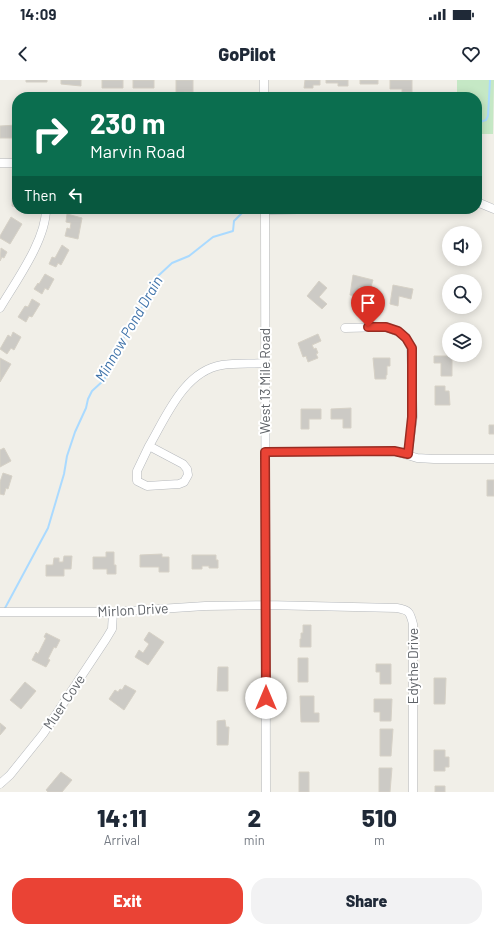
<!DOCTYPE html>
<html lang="en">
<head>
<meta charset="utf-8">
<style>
  :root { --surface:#fff; --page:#f2f2f3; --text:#1f2937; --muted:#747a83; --accent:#ea4335 }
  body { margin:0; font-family:Barlow,sans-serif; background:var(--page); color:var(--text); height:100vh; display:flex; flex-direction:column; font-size:15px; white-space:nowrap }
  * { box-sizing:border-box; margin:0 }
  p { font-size:13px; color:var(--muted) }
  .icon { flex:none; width:22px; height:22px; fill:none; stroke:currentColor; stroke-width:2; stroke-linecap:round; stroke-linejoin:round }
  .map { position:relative; height:712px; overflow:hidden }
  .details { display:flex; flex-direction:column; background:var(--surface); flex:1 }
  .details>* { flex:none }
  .hud { position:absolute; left:12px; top:12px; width:470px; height:122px; border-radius:16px; box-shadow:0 2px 10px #0003; background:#0b6e4f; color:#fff; overflow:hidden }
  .buttons { position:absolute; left:442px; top:146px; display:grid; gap:8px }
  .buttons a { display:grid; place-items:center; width:40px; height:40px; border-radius:50%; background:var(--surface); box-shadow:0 2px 10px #0003; font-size:20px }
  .pin { position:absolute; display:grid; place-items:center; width:34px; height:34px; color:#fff; margin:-41px -17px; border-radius:50% 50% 50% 0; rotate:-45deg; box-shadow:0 0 4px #0007 }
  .pin .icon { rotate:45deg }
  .me { position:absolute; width:44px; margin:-22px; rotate:0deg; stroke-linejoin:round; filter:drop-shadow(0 0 3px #0008) }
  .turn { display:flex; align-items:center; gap:14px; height:84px; padding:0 12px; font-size:18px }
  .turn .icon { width:52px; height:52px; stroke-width:2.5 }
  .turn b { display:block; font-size:28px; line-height:34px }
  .then { display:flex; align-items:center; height:38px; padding:0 12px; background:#0003; gap:8px; font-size:15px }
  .eta { display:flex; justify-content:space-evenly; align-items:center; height:68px; text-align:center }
  .eta b { font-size:24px; font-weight:800; line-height:28px }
  .button { display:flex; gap:8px; margin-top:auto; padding:8px 12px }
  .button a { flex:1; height:46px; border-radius:16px; background:var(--accent); color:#fff; font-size:16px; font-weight:800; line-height:46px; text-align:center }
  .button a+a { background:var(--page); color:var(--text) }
  .status { display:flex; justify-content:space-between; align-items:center; height:28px; padding:0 20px; background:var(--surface); direction:ltr }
  .status svg { height:11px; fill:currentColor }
  header { display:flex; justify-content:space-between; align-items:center; height:52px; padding:0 12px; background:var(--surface); font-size:18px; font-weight:800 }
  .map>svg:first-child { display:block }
  .green { fill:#c5e8c5 }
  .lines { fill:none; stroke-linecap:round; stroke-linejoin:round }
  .stream { stroke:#aadaff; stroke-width:2 }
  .building { fill:#cccac5; stroke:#d6d1c6 }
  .minor-casing { stroke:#b5b8bc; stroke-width:9 }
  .minor { stroke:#fff; stroke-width:8 }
  .route-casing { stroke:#982c22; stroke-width:10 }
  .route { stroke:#ea4335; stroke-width:7 }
  .labels { text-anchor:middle; stroke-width:4; stroke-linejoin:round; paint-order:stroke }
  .street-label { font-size:14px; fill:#5f6368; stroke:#fff }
  .water-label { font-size:15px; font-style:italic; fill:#4174aa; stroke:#fff }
</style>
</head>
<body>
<div class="status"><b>14:09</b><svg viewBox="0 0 49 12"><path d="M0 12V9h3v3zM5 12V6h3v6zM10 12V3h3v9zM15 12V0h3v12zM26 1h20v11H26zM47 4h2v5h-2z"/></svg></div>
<header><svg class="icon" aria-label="back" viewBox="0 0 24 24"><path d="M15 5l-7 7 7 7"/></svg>GoPilot<svg class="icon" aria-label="heart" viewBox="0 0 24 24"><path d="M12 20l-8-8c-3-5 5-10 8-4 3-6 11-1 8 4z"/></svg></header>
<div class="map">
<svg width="494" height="712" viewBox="0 0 494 712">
  <rect width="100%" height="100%" fill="#f1efe8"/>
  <path class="green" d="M457 0H494L493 54H477V17H457Z"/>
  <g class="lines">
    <path class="stream" d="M477 43 486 40 488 36 490 0
      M4 530 48 448 64 394 67 376 75 352 86 328 88 319 92 311 104 300 126 253 142 227 158 196 172 183 189 176 213 157 233 151 234 141 245 130"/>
  </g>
  <path class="building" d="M26 0H47V2H26Z
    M61 0H81V6L61 4Z
    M102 0H123V8H102Z
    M133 0H154V8H133Z
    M176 0H193V12H184V16H176Z
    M305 0H320V5H313V8H304Z
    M326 0H348V6H338V3H326Z
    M360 0H378V4H360Z
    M390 0H412V12H402V9H390Z
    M17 45V58H0V46Z
    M16 104 17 127 12 126 13 108H16Z
    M67 134 82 138 78 159 65 156 67 148 70 149 71 143 66 142Z
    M11 137 22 144 10 164 0 158V156Z
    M62 165 69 170 61 185 58 183 56 187 49 184 52 177 55 178Z
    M1 168 7 172 4 178 2 177 0 181Z
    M45 194 54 199 48 210 45 208 42 214 34 209 38 203 39 204Z
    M353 195 373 200 370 210 359 207 357 216 350 215Z
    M319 201 327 208 319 217 327 224 322 229 307 216Z
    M393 205 413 209 411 219 399 216 398 226 390 224Z
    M32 219 40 224 32 237 29 236 26 242 18 237 25 226 28 227Z
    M13 252 21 257 14 270 11 268 7 274 0 269 8 255 11 257Z
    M318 254 321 261 312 265 314 269 316 268 318 273 316 274 318 278 308 282 306 276 303 277 298 263Z
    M434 276H452V296H441V283H434Z
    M0 278 11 284 0 302Z
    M373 278H390V286H387V295H386V299H375Z
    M435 306H445V311H449L450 325H435Z
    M351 328V348H343V339H331V329Z
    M301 329H321V339H309V349H301Z
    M489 345H494V354H489Z
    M4 368 11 381 0 387V370Z
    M3 393 12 396 8 409 6 408 4 415 0 414V402Z
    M487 400H494V416H487Z
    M106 472H114V485H116V494H107V489H93V477H106Z
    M162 474V477H169V492H159V487H140V475Z
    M192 475H216V480H218V488H209V486H202V489H192Z
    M64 476H72L71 489H64V496H46V485H53L54 478H59V482H63Z
    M303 545H311V567H300V559H301V553H303Z
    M149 552 164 562 148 585 135 577 139 570 143 573 149 564 144 560Z
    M46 553 60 560 56 568 54 567 48 579 50 580 46 587 32 580 36 572 38 574 46 558 44 557Z
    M298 578H308V602H298Z
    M376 584H391V604H380V592H376Z
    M218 587H228V611H217Z
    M434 598H446L445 624H434Z
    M25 602 36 611 21 629 10 620Z
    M125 605 136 611 124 630 109 619 115 610 118 612 120 609 122 610Z
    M300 616H314V633H319V642H301Z
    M374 619H392L391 641H380V632H374Z
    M225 640 226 647H229L228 665H217V641Z
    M0 643 6 648 0 655Z
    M380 649H393L391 676H380Z
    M434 670H445V677H449V687H445V691H434Z
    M379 688H392L390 712H379Z
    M61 692 72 700 62 712H48L46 710Z
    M299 692H309V712H299Z
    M435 706H445V712H435Z"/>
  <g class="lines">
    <defs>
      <path id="minor" d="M264 0V17
        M0 83H17
        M477 122 494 129
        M265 129 266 712
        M265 130 331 129
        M0 228C16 201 46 160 46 129
        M345 248 386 247 401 253 406 258 411 268 413 337 408 374
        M149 366C166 337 184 291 222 285 236 283 251 284 265 283
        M149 366 183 384 187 389 188 395 184 402 179 404 147 406 137 401V391Z
        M265 372 394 371 417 378 434 379H494
        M0 532H113L205 526 266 525 397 528C409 530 410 532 413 544V712
        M0 704 10 695 43 654 106 559 112 549 113 532"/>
    </defs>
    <use href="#minor" class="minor-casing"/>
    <use href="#minor" class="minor"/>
  </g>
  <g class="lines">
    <defs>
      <path id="route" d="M266 618 265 372 394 371 408 374 412 337V268L406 258 398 251 386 247H368"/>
    </defs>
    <use href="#route" class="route-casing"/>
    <use href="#route" class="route"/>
  </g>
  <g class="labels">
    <g class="street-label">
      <text transform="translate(265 301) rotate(-90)" y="5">West 13 Mile Road</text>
      <text transform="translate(133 530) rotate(-3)" y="5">Mirlon Drive</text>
      <text transform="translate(413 586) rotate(-90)" y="5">Edythe Drive</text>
      <text transform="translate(64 622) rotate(-56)" y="5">Muer Cove</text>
    </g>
    <g class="water-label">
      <text transform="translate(129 249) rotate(-60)" y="5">Minnow Pond Drain</text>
    </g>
  </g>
</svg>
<div class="buttons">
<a><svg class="icon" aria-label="sound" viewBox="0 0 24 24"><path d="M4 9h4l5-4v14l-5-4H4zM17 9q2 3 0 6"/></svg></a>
<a><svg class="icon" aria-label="search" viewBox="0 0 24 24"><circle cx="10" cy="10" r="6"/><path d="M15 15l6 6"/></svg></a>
<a><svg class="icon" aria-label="layers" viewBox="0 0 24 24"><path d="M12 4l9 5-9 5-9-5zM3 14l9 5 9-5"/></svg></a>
</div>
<div class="pin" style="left:368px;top:247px;background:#d93025"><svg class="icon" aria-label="arrive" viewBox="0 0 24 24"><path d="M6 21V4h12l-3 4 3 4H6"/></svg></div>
<svg class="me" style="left:266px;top:618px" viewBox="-20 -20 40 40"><circle r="19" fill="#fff"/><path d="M0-13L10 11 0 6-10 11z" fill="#ea4335"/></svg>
<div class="hud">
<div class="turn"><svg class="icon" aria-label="right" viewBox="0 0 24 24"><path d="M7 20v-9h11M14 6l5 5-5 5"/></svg><div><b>230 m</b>Marvin Road</div></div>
<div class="then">Then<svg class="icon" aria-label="left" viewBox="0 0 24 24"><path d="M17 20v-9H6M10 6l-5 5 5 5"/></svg></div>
</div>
</div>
<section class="details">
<div class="eta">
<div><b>14:11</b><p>Arrival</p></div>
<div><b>2</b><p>min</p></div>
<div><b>510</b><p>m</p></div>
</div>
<div class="button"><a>Exit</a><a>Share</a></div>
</section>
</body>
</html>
